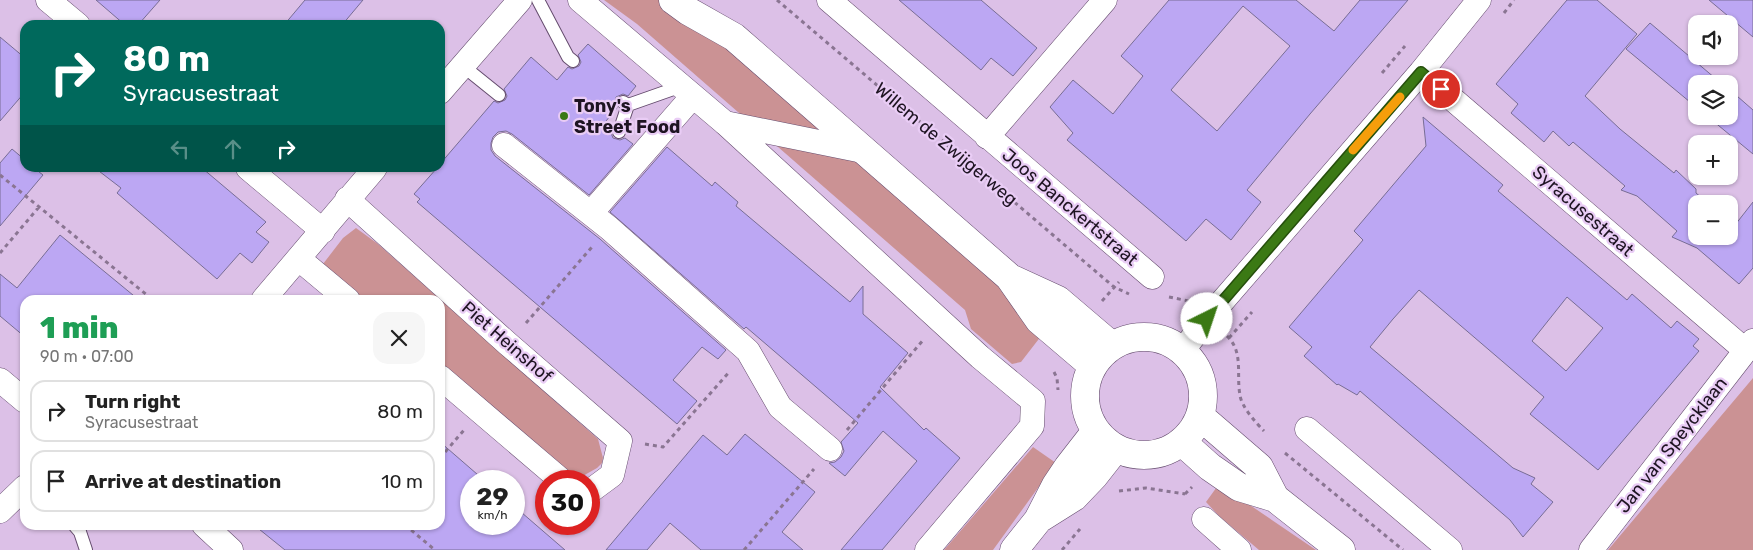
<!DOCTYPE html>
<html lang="en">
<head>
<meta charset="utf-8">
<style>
  :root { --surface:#fff; --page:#f6f6f6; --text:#222; --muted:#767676; --line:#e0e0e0 }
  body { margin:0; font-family:Rubik,sans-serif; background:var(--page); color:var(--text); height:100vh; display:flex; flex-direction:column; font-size:19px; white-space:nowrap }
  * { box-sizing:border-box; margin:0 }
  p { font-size:16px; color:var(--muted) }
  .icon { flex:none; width:28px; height:28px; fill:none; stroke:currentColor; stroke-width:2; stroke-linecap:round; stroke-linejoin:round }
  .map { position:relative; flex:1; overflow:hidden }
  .sheet { position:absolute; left:20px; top:295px; width:425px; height:235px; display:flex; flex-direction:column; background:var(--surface); border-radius:15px; box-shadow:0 1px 4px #0004 }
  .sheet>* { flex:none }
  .top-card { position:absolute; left:20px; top:20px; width:425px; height:152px; border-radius:15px; box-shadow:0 1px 4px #0004; background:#00695c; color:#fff; overflow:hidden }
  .fabs { position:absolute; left:1688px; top:15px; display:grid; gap:10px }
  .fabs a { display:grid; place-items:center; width:50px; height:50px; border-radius:10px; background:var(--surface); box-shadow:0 1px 4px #0004; font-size:25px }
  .speed { position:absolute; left:460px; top:470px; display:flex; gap:10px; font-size:25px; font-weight:700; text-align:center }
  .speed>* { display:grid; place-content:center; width:65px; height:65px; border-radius:50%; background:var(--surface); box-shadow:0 1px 4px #0004; line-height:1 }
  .speed small { font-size:12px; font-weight:400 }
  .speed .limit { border:8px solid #d22; background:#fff; color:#111 }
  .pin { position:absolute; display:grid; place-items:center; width:42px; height:42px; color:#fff; margin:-21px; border:2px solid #fff; border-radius:50%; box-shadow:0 1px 5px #0007 }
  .me { position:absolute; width:55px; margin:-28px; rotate:41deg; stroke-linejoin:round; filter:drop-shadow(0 0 4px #0008) }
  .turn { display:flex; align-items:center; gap:18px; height:105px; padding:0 20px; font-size:22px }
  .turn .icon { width:65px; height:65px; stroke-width:2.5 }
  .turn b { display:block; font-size:35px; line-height:42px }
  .lanes { display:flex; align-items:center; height:48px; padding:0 20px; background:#0003; justify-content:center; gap:25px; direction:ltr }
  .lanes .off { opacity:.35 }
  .round { display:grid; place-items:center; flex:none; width:52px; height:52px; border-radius:15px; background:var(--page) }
  .overview { display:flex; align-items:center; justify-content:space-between; height:85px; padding:0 20px }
  h1 { font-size:30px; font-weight:800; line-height:38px; color:#1e9e55 }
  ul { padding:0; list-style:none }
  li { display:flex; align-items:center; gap:15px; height:62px; margin:0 10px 8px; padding:0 10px; border:2px solid var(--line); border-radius:15px }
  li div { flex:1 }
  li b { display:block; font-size:19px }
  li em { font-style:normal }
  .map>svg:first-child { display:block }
  .green { fill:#cb9294 }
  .building { fill:#bca7f3; stroke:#786d95; fill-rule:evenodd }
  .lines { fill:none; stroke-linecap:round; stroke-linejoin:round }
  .lane-casing { stroke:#654c6e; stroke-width:14 }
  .street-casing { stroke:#654c6e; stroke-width:25 }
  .secondary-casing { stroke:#654c6e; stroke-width:29 }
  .path { stroke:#8a7592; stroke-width:3; stroke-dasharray:4 4; stroke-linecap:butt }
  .lane { stroke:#fff; stroke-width:12 }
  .street { stroke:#fff; stroke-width:24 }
  .secondary { stroke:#fff; stroke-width:28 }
  .route-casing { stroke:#264f0d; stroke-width:12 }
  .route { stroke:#3b7914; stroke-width:9 }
  .slow { stroke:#f59e0b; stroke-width:9 }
  .poi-dot { fill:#3b7914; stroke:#e9ccf5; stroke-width:2 }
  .labels { text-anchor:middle; stroke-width:4.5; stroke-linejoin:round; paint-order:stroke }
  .poi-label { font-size:18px; font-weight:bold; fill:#1e1422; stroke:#e9ccf5; text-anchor:start }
  .street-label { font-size:18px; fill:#1e1422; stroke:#e9ccf5 }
</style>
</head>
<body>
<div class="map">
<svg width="1753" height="550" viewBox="0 0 1753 550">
  <rect width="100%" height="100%" fill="#dcc0e7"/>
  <path class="green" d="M604 0H660L738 57 985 273 1045 331 1021 362 1012 364 971 329 965 310 637 24Z
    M356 228 378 244 598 439 603 458 602 463 597 468 581 477 562 475 440 370V300H357L323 264 343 238Z
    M1753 378V550H1608Z
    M1033 447 1056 463 993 550H944Z
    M1219 484 1316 550H1259L1220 517 1206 502Z"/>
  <path class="building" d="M96 0H160L138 25H125Z
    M305 0H363L342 25H284Z
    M899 0H981L1037 48 1013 76 991 58 981 70Z
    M1169 0H1296L1334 31 1360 0H1408L1310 114 1247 190 1261 202 1231 240 1206 219 1186 241 1067 140 1073 133 1050 107 1073 80 1113 114 1143 76 1121 56ZM1243 6 1290 46 1217 131 1171 90Z
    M1567 0H1597L1637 34 1585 96 1620 129 1674 173 1676 170 1696 189V193L1709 204H1696V236H1729V221L1735 225 1753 202V268L1739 284 1697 248 1672 237 1677 231 1637 196 1621 190 1625 186 1573 142 1569 146 1553 131 1544 142 1511 113 1518 104 1496 84Z
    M1709 0H1753V37Z
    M1650 23 1722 84H1696V107L1626 49Z
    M0 37 25 58V92L0 121Z
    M588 44 636 86 628 96 623 94 616 97 615 102 617 108 606 121 612 127 611 133 613 138 620 140 625 138 633 144 589 195 512 134 506 131 498 132 493 137 491 143V150L495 156 600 239 726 350 718 359 702 347 673 380 697 401 677 424 417 202 420 199 414 194 437 168H440V164L494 101 498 103 505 100 507 96 504 89 531 57 557 80 568 67 572 69 579 66 581 62 578 55Z
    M1729 89 1753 110V154L1707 116H1729Z
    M1423 117 1503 185 1498 191 1627 300 1632 294 1671 328 1677 321 1699 339 1693 346 1699 351 1598 470 1530 414 1544 397 1419 290 1393 319 1370 347 1513 468 1535 478 1531 484 1553 502 1523 537 1510 520 1360 391 1357 395 1338 384 1337 385 1304 356 1312 347 1289 327 1363 240 1354 231 1426 146ZM1567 297 1603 328 1566 371 1532 341Z
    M667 147 712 186 715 182 738 202 736 206 850 302 863 286V314L908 353 880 387 924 430 926 428 960 458 882 550H841L917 461 883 431 845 476 829 463 835 462 841 457 844 451 841 442 858 423 746 327 744 329 610 212Z
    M12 149 25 160V168H34L43 175 0 226V163Z
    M95 168H202L266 222 256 232 269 242 252 263 240 253 217 279 117 193 121 188Z
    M60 235 139 300H25V337L0 316V274L17 288Z
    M745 434 815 492 782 532 803 550H701L670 523 647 550H606L703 435 727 455Z
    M440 442 485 481H471V524H514V506L565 550H285L254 525H440Z"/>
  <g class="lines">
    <defs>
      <path id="lane" d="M538 0 568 57 573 61
        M463 66 499 95
        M623 102 628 105 682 86
        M619 132 628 105
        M74 525 80 532 86 550"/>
      <path id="street" d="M48 0 78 25
        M580 0 725 123 980 357 1033 401 1032 426 927 550
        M829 0 1152 277
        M1421 72 1745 350
        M440 92 520 0
        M725 123 863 151
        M987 137 1105 0
        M504 145 609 228 748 351 780 407 830 449
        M248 168 323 231
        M347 199 508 344 620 441 612 475 589 492
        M591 213 693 96
        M299 259 348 300
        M263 300 375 168
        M1183 350 1207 319 1421 72 1479 0
        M440 377 562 481
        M0 380 25 401
        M1307 429 1450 550
        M0 511 25 487
        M1204 519 1239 550
        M204 525 231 550
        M1591 550 1753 341"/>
      <path id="secondary" d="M673 0 688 11 734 37 1009 277 1039 320 1093 366
        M1010 278 1058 300 1112 346
        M1085 396a59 59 0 1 1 118 0a59 59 0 1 1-118 0Z
        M1201 417 1259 467 1275 498
        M1182 442 1210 467 1239 487 1275 498 1341 550
        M1039 519 1074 497 1094 476 1116 448
        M1014 550 1038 520 1056 485 1068 467 1096 431"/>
    </defs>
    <use href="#lane" class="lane-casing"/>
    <use href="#street" class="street-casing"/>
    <use href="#secondary" class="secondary-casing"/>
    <path class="path" d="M777 0 1114 287 1129 294
      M1504 13 1514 0
      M1382 73 1405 46
      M0 175 153 300
      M0 253 39 207
      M1169 297 1189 301
      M1102 301 1119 282
      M526 323 592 247
      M1227 336C1244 352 1236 375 1240 395 1241 406 1256 423 1264 431
      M1229 338 1252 312
      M1054 372 1057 378 1058 390
      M847 430 924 339
      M645 444 663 447 730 371
      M1285 453 1403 550
      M440 458 464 430
      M1119 491 1146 488 1185 494
      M1185 494 1192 487
      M405 525 435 550
      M744 550 814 469
      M1062 550 1080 529"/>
    <use href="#lane" class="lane"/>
    <use href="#street" class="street"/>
    <use href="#secondary" class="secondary"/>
  </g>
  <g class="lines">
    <defs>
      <path id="route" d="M1207 319 1421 72 1441 89"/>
    </defs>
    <use href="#route" class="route-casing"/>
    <use href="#route" class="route"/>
    <path class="slow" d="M1353 150 1400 97"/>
  </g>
  <circle class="poi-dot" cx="564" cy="116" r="5"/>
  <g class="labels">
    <g class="poi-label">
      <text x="574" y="112">Tony's<tspan x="574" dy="21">Street Food</tspan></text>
    </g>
    <g class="street-label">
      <text transform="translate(946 144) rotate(40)" y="6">Willem de Zwijgerweg</text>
      <text transform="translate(1070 207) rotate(40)" y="6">Joos Banckertstraat</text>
      <text transform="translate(1583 211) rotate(41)" y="6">Syracusestraat</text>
      <text transform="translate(507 342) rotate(41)" y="6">Piet Heinshof</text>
      <text transform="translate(1672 445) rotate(-52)" y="6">Jan van Speycklaan</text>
    </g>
  </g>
</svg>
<div class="fabs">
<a><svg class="icon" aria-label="sound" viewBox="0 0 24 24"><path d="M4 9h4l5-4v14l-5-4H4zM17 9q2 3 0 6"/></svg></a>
<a><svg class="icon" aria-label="layers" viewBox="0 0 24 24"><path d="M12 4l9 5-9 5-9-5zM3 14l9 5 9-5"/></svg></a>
<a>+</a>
<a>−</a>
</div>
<div class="speed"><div>29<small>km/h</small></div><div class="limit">30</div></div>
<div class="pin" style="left:1441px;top:89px;background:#d93025"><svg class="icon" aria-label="arrive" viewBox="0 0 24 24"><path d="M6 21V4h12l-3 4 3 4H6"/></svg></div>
<svg class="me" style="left:1207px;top:319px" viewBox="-20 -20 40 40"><circle r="19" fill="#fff"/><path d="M0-13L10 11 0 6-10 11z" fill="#3b7914"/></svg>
<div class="top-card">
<div class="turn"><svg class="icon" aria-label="right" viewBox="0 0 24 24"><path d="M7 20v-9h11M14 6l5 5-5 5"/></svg><div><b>80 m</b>Syracusestraat</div></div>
<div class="lanes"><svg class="icon off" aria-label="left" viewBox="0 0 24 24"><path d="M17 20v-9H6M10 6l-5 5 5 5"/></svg><svg class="icon off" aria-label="ahead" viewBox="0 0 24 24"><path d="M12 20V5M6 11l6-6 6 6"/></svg><svg class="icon" aria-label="right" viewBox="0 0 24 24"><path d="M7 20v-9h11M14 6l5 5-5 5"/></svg></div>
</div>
<section class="sheet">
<div class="overview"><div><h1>1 min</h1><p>90 m · 07:00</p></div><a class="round"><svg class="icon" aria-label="close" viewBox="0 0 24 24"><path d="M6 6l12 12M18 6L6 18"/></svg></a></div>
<ul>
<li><svg class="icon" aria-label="right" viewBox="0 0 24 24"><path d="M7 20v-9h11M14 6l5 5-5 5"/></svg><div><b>Turn right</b><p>Syracusestraat</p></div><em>80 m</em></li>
<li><svg class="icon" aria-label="arrive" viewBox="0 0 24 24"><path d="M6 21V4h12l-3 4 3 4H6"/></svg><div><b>Arrive at destination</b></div><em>10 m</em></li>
</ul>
</section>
</div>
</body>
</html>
